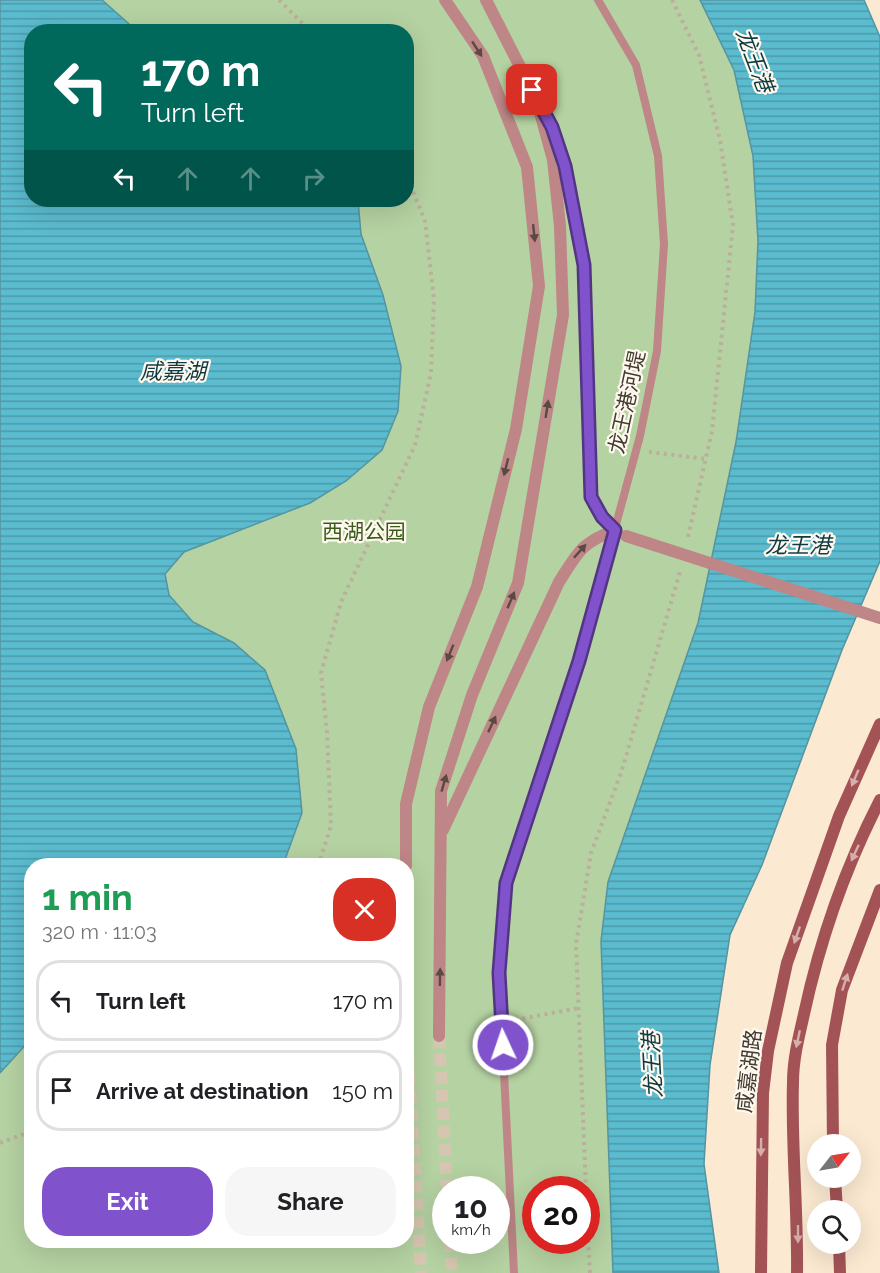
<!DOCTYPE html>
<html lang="en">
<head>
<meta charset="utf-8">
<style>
  :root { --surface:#fff; --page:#f6f6f6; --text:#202124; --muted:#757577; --line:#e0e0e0; --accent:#8052cb }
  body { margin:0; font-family:Raleway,"Noto Sans SC",sans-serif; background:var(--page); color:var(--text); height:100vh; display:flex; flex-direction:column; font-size:22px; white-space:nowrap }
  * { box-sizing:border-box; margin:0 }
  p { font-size:20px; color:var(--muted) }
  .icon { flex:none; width:33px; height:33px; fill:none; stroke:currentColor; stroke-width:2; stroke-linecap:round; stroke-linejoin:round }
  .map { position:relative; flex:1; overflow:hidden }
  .sheet { position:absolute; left:24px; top:858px; width:390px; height:390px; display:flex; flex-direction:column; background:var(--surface); border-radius:24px; box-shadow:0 6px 24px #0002 }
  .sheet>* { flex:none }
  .banner { position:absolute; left:24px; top:24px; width:390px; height:183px; border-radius:24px; box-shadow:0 6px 24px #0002; background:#00695c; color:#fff; overflow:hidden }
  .needle { width:39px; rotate:59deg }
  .tools { position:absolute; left:807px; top:1134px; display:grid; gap:12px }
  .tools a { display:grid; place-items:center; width:54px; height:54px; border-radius:50%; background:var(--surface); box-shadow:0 6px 24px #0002; font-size:30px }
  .speed { position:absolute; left:432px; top:1176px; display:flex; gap:12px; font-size:30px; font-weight:700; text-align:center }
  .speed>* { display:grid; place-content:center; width:78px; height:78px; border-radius:50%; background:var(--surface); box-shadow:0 6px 24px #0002; line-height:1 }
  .speed small { font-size:15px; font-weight:400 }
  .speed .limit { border:9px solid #d22; background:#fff; color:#111 }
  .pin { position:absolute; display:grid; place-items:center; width:51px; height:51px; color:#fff; margin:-26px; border-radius:12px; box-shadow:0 3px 9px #0006 }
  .me { position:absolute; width:66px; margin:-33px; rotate:357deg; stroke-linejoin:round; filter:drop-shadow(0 0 4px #0008) }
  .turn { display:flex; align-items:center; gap:21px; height:126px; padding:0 18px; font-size:27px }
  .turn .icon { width:78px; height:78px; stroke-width:2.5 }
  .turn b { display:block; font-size:42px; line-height:51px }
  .lanes { display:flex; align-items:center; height:57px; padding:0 18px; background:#0003; justify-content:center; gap:30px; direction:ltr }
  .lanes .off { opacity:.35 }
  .round { display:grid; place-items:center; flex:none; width:63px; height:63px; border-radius:24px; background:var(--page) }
  .summary { display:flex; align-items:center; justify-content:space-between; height:102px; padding:0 18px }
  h1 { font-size:36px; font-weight:700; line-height:45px; color:#1e9e55 }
  .button { display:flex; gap:12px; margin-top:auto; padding:12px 18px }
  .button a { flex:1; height:69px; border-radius:24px; background:var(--accent); color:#fff; font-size:24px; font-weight:700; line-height:69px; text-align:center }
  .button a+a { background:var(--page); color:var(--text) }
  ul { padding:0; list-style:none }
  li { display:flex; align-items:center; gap:18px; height:81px; margin:0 12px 9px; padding:0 6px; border:3px solid var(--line); border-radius:24px }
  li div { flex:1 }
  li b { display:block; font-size:22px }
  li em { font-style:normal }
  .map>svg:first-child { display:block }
  .park { fill:#b5d2a2; fill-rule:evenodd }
  .water { fill:url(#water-rules); stroke:#5495a0; stroke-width:1.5 }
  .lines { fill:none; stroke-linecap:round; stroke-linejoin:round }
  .minor-tunnel { stroke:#d6c6b1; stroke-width:12; stroke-dasharray:12 6; stroke-linecap:butt }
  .path { stroke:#bcae9b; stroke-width:4; stroke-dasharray:3 4.5; stroke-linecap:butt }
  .service { stroke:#be8686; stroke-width:8 }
  .minor { stroke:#be8686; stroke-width:12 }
  .secondary { stroke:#a35356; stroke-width:12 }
  .minor-bridge { stroke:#be8686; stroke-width:12 }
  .oneway { fill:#5b4a42 }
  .oneway2 { fill:#d6aeaa }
  .route-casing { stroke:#533584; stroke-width:15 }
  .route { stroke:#8052cb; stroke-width:10 }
  .labels { text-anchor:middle; stroke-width:4.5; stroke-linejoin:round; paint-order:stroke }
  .street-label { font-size:21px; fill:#423b31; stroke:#fff8ee }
  .park-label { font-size:21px; fill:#3a5b1c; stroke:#fff8ee }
  .water-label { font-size:22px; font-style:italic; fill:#0d3a43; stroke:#fff8ee }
</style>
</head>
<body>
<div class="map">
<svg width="880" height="1273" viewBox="0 0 880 1273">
  <defs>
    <pattern id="water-rules" width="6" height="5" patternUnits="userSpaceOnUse" patternTransform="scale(1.5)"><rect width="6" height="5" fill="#5bbbcf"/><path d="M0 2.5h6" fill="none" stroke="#4d99a9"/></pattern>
  </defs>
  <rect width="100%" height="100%" fill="#fbe9d1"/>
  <path class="park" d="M0 0H700L703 5 734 70 753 156 758 241 755 312 736 442 698 623 608 882 601 941 613 1273H0ZM32 32H406V200H32ZM32 866H406V1240H32ZM446 1190H496V1240H446ZM536 1190H586V1240H536Z"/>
  <path class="water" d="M0 0H102L137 31 32 32V200H358L361 234 383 295 401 366 398 411 382 450 346 481 310 503 184 552 165 574 169 595 193 622 234 643 265 670 296 749 302 813 283 865 32 866 31 1039 0 1073Z
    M700 0H864L880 37V561L842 650 762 865 730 935 710 1065 704 1164 719 1273H613L601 941 608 882 698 623 736 442 755 312 758 241 753 156 734 70Z"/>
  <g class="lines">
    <path class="minor-tunnel" d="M439 1036 447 1190
      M407 1037 421 1273
      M450 1240 452 1273"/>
    <path class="path" d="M279 0 311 32
      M672 0 699 55 720 140 733 225 712 431 687 541
      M649 452 706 459
      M318 866 331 826 327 732 321 673 341 602 415 445 431 373 434 300 425 221 406 174
      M515 1020 579 1008
      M0 1143 32 1131
      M586 1190 576 944 591 853 622 770 681 568
      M586 1195 590 1273"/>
    <path class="service" d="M514 1273 499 973 506 883 529 821 579 661 640 436 657 351 664 244 658 156 636 65 598 0"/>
    <path class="minor" d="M443 830 559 582C578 552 581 543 615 530L602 517 591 497 584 265 565 166 549 120
      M406 866V804L429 707 477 587 516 429 539 286 527 167 483 56 445 0
      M406 955 407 1037
      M439 1036 441 791 472 695 518 583 563 315 560 226 553 160 536 98 486 0"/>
    <path class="secondary" d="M833 1144 832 1045 842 990 880 890
      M835 1178 837 1210
      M839 1244 840 1273
      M761 1273 763 1093 768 1051 787 963 839 816 880 724
      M797 1273C798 1209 791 1145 793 1082 793 1059 799 1036 804 1014 820 940 845 868 880 800"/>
    <path class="minor-bridge" d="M626 536 880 618"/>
  </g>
  <defs><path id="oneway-solid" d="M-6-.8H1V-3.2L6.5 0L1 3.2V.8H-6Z" transform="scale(1.5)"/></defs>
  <g class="oneway">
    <use href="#oneway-solid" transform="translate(477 49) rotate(57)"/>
    <use href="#oneway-solid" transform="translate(534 233) rotate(84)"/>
    <use href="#oneway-solid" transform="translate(547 409) rotate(-81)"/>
    <use href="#oneway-solid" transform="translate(506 467) rotate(104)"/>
    <use href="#oneway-solid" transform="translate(580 551) rotate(-48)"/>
    <use href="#oneway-solid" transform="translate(511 600) rotate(-67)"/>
    <use href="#oneway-solid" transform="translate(450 653) rotate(112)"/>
    <use href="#oneway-solid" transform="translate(492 724) rotate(-65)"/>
    <use href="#oneway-solid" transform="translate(444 783) rotate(-74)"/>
    <use href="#oneway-solid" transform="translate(440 977) rotate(-89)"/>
  </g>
  <g class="oneway2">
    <use href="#oneway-solid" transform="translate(855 778) rotate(113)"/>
    <use href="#oneway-solid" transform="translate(855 853) rotate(115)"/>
    <use href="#oneway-solid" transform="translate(797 935) rotate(109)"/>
    <use href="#oneway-solid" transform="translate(845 982) rotate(-72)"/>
    <use href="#oneway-solid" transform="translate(798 1039) rotate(102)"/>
    <use href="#oneway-solid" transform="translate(761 1147) rotate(91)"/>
    <use href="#oneway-solid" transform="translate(798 1234) rotate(90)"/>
  </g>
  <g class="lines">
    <defs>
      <path id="route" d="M503 1045 499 973 506 883 579 661 615 530 602 517 591 497 584 265 565 166 552 127 532 90"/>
    </defs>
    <use href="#route" class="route-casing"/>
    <use href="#route" class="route"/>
  </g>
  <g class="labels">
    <g class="street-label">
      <text transform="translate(627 402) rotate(-78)" y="7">龙王港河堤</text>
      <text transform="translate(749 1071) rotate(-83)" y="7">咸嘉湖路</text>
    </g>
    <g class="park-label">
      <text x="364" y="539">西湖公园</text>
    </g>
    <g class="water-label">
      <text transform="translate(755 60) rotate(69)" y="8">龙王港</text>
      <text x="173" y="379">咸嘉湖</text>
      <text x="798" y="553">龙王港</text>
      <text transform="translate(652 1065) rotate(-93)" y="8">龙王港</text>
    </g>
  </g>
</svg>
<div class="tools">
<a><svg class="needle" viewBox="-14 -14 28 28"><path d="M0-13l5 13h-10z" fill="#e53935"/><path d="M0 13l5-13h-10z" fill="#757577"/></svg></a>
<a><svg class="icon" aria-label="search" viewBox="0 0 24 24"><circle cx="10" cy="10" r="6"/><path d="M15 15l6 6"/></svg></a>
</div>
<div class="speed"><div>10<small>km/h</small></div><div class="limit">20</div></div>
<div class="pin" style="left:532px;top:90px;background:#d93025"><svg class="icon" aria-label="arrive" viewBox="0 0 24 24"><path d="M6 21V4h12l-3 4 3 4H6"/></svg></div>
<svg class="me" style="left:503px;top:1045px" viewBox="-20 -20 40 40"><circle r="17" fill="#8052cb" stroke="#fff" stroke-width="3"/><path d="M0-11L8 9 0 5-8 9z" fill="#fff"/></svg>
<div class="banner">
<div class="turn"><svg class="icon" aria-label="left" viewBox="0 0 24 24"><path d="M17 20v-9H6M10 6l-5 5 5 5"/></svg><div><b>170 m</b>Turn left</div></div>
<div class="lanes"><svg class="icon" aria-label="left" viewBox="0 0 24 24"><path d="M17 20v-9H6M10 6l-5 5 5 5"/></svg><svg class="icon off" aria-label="ahead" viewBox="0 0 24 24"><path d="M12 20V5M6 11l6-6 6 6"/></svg><svg class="icon off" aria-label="ahead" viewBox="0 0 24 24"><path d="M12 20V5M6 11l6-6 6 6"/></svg><svg class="icon off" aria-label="right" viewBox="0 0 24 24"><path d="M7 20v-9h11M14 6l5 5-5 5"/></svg></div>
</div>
<section class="sheet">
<div class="summary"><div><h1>1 min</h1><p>320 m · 11:03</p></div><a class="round" style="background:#d93025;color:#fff"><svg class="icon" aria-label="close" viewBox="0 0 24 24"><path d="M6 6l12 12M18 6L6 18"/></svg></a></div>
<ul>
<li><svg class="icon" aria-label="left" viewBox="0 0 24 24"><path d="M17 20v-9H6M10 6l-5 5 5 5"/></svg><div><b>Turn left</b></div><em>170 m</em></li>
<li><svg class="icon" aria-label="arrive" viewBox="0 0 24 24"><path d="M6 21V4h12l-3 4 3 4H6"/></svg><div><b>Arrive at destination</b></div><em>150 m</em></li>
</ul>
<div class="button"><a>Exit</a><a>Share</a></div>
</section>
</div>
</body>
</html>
